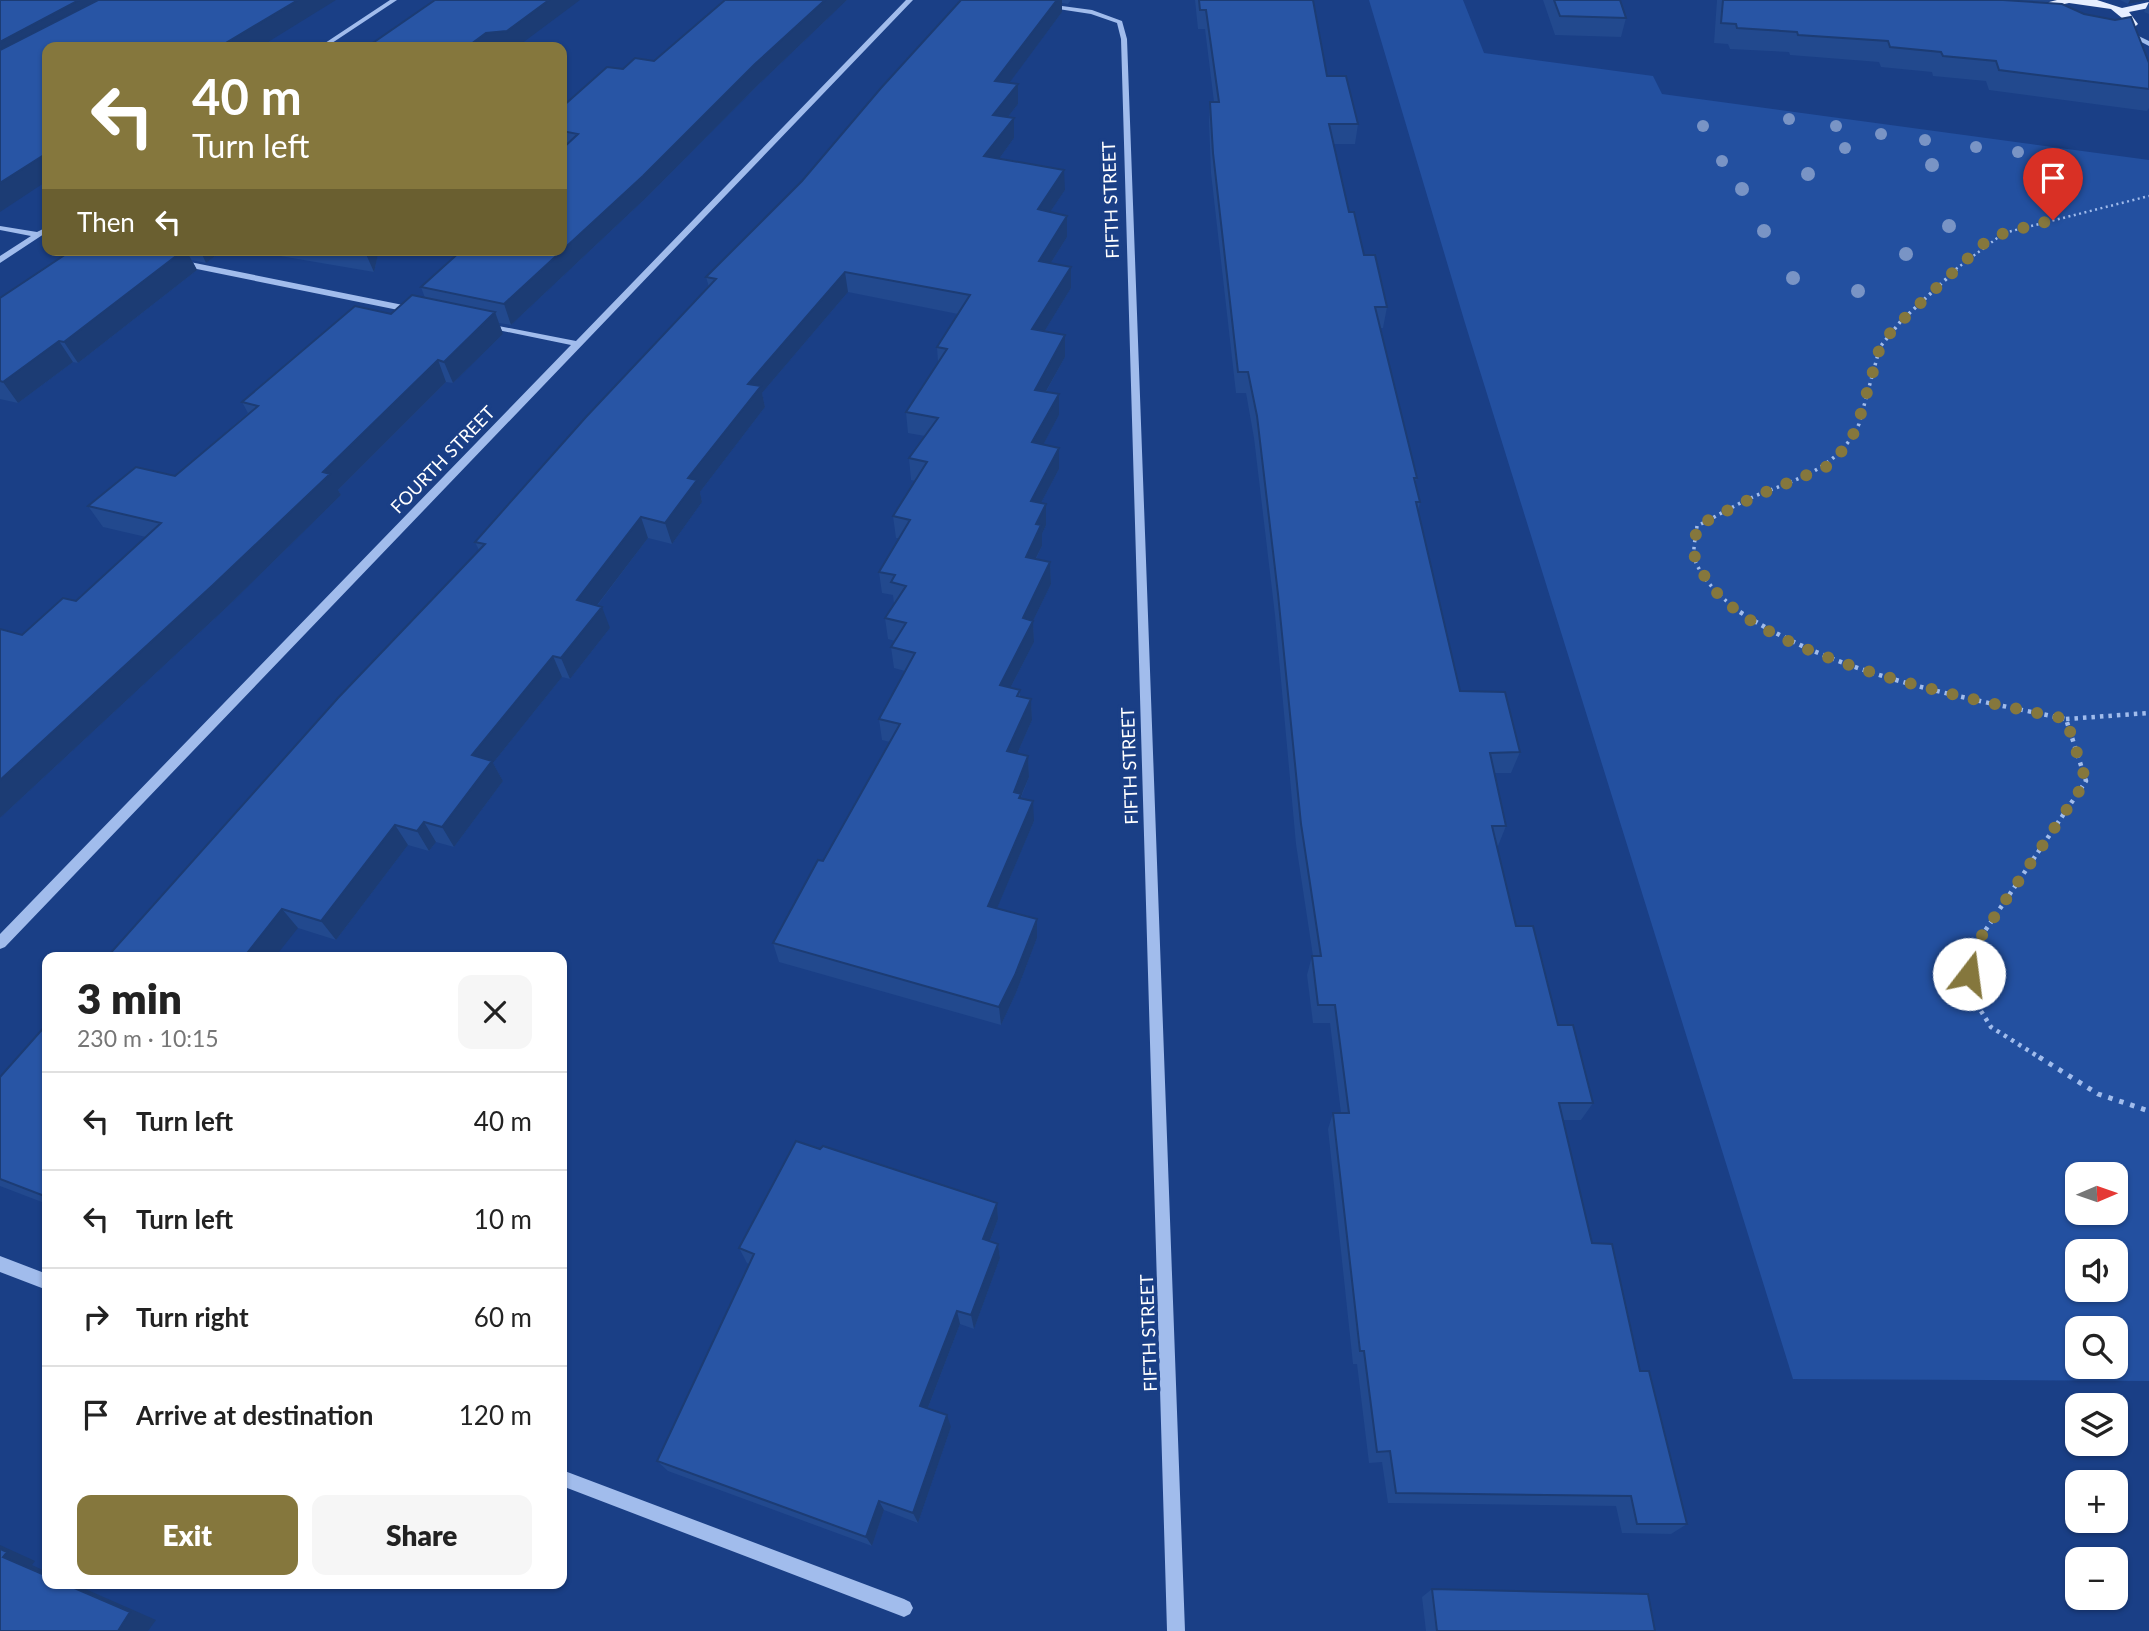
<!DOCTYPE html>
<html lang="en">
<head>
<meta charset="utf-8">
<style>
  :root { --surface:#fff; --page:#f6f6f6; --text:#222; --muted:#767676; --line:#e0e0e0; --accent:#85773d }
  body { margin:0; font-family:Lato,sans-serif; background:var(--page); color:var(--text); height:100vh; display:flex; flex-direction:column; font-size:26px; white-space:nowrap }
  * { box-sizing:border-box; margin:0 }
  p { font-size:23px; color:var(--muted) }
  .icon { flex:none; width:38px; height:38px; fill:none; stroke:currentColor; stroke-width:2; stroke-linecap:round; stroke-linejoin:round }
  .map { position:relative; flex:1; overflow:hidden }
  .side { position:absolute; left:42px; top:952px; width:525px; height:637px; display:flex; flex-direction:column; background:var(--surface); border-radius:14px; box-shadow:0 2px 5px #0004 }
  .side>* { flex:none }
  .hud { position:absolute; left:42px; top:42px; width:525px; height:214px; border-radius:14px; box-shadow:0 2px 5px #0004; background:#85773d; color:#fff; overflow:hidden }
  .needle { width:46px; rotate:88deg }
  .buttons { position:absolute; left:2065px; top:1162px; display:grid; gap:14px }
  .buttons a { display:grid; place-items:center; width:63px; height:63px; border-radius:14px; background:var(--surface); box-shadow:0 2px 5px #0004; font-size:35px }
  .pin { position:absolute; display:grid; place-items:center; width:60px; height:60px; color:#fff; margin:-72px -30px; border-radius:50% 50% 50% 0; rotate:-45deg; box-shadow:0 0 7px #0007 }
  .pin .icon { rotate:45deg }
  .me { position:absolute; width:77px; margin:-38px; rotate:15deg; stroke-linejoin:round; filter:drop-shadow(0 0 5px #0008) }
  .turn { display:flex; align-items:center; gap:24px; height:147px; padding:0 35px; font-size:32px }
  .turn .icon { width:91px; height:91px; stroke-width:2.5 }
  .turn b { display:block; font-size:49px; line-height:60px }
  .then { display:flex; align-items:center; height:66px; padding:0 35px; background:#0003; gap:14px; font-size:26px }
  .round { display:grid; place-items:center; flex:none; width:74px; height:74px; border-radius:14px; background:var(--page) }
  .headline { display:flex; align-items:center; justify-content:space-between; height:119px; padding:0 35px }
  h1 { font-size:42px; font-weight:800; line-height:52px }
  .button { display:flex; gap:14px; margin-top:auto; padding:14px 35px }
  .button a { flex:1; height:80px; border-radius:14px; background:var(--accent); color:#fff; font-size:28px; font-weight:800; line-height:80px; text-align:center }
  .button a+a { background:var(--page); color:var(--text) }
  ul { padding:0; list-style:none }
  li { display:flex; align-items:center; gap:21px; height:98px; padding:0 35px; border-top:2px solid var(--line) }
  li div { flex:1 }
  li b { display:block; font-size:26px }
  li em { font-style:normal }
  .map>svg:first-child { display:block }
  .green { fill:#2350a0; fill-rule:evenodd }
  .lines { fill:none; stroke-linecap:round; stroke-linejoin:round }
  .path-far3 { stroke:#a1bcec; stroke-width:2.5; stroke-dasharray:2 3.5; stroke-linecap:butt }
  .path-far2 { stroke:#a1bcec; stroke-width:3.5; stroke-dasharray:2.5 4.5; stroke-linecap:butt }
  .path-far1 { stroke:#a1bcec; stroke-width:4.5; stroke-dasharray:3.5 5; stroke-linecap:butt }
  .path { stroke:#a1bcec; stroke-width:5; stroke-dasharray:4.5 7; stroke-linecap:butt }
  .minor { fill:#a1bcec; fill-rule:evenodd }
  .major { fill:#e6eeff; fill-rule:evenodd }
  .tree { fill:#7994c5 }
  .wall { fill:#22498e }
  .shaded-wall { fill:#1c3c74 }
  .building { fill:#2855a5; stroke:#1c3c74; stroke-width:2 }
  .route { stroke:#85773d; stroke-width:12; stroke-dasharray:0 21.6 }
  .labels { text-anchor:middle; stroke-width:7; stroke-linejoin:round; paint-order:stroke }
  .street-label { font-size:18px; fill:#fff; stroke:#1a3f86 }
</style>
</head>
<body>
<div class="map">
<svg width="2149" height="1631" viewBox="0 0 2149 1631">
  <rect width="100%" height="100%" fill="#1a3f86"/>
  <path class="green" d="M1369 0H1463L1484 53 1653 76 1662 94 2149 160V1381L1793 1379 1465 323ZM2077 1174H2116V1213H2077ZM2077 1251H2116V1290H2077ZM2077 1328H2116V1367H2077Z"/>
  <g class="lines">
    <path class="path-far3" d="M1956 269 2004 233 2149 196"/>
    <path class="path-far2" d="M1743 614C1725 602 1702 580 1695 560 1692 549 1696 537 1697 526 1717 516 1735 505 1755 496 1797 479 1838 469 1859 424L1880 347 1901 321 1959 267"/>
    <path class="path-far1" d="M1740 612C1837 675 1955 696 2066 719L2086 781 1968 956 1969 992 1991 1027 2042 1059
      M2066 719 2149 713"/>
    <path class="path" d="M2039 1057 2098 1094 2149 1111"/>
    <path class="minor" d="M390 0H397L326 47H319Z
      M906 0H913L5 947 0 949V934L571 345 483 327V323L576 341Z
      M1047 4 1092 10 1122 21 1127 39 1185 1631H1167L1121 39 1117 23 1091 14 1045 7V5Z
      M2126 30 2149 41V46L2124 33 2123 32Z
      M0 226 37 232 47 227V232L0 263V256L31 236 0 230Z
      M180 260 413 307 417 310 413 313 177 265 176 263Z
      M0 1256 47 1274V1290L0 1272Z
      M562 1470 904 1599 910 1602 913 1608 910 1614 904 1617 562 1486Z"/>
    <path class="major" d="M2057 0H2097L2122 8 2149 2V8L2129 12 2138 24C2119 45 2050 37 2043 8L2049 2ZM2069 3 2111 9 2128 23C2108 41 2071 27 2054 12L2055 6Z"/>
  </g>
  <g class="tree">
    <circle cx="1789" cy="119" r="6"/>
    <circle cx="1703" cy="126" r="6"/>
    <circle cx="1836" cy="126" r="6"/>
    <circle cx="1881" cy="134" r="6"/>
    <circle cx="1925" cy="140" r="6"/>
    <circle cx="1976" cy="147" r="6"/>
    <circle cx="1845" cy="148" r="6"/>
    <circle cx="2018" cy="152" r="6"/>
    <circle cx="1722" cy="161" r="6"/>
    <circle cx="2067" cy="161" r="6"/>
    <circle cx="1932" cy="165" r="7"/>
    <circle cx="1808" cy="174" r="7"/>
    <circle cx="1742" cy="189" r="7"/>
    <circle cx="2043" cy="194" r="7"/>
    <circle cx="1949" cy="226" r="7"/>
    <circle cx="1764" cy="231" r="7"/>
    <circle cx="1906" cy="254" r="7"/>
    <circle cx="1793" cy="278" r="7"/>
    <circle cx="1858" cy="291" r="7"/>
  </g>
  <path class="wall" d="M725 0H847L759 84 648 196 511 325 499 323 503 334 453 383 446 382 338 490 341 495 227 607 0 818V629L22 635 76 601 146 537 103 527 88 506 175 476 248 413 242 402 391 314 425 298 421 287 562 250V107L623 69 654 61Z
    M961 0H1071L1068 4 1062 3V12L1009 83 1018 104 1008 117 1014 118V138L999 159 1065 190 1050 212 1067 237 1051 263 1071 288 1044 332 1065 357 1046 392 1059 394V415L1043 445 1059 469 1041 503 1046 525 1042 534V546L1036 559 1050 562 1051 584 1033 621 1034 642 1011 687 1020 690V697L1031 699 1032 720 1017 754 1028 756 1029 777 1021 798 1034 821 997 908 1037 938 1016 993 1001 1025 779 962 773 943 823 861 890 742 882 740 879 719 905 671 894 668 891 647 895 641 888 639 885 618 894 604 893 595 882 593 879 572 899 538H896L893 516 915 481 911 480 909 458 925 436 908 433 906 412 938 362 937 347 958 314 848 292 762 393 765 407 700 492 702 502 672 544 648 538 597 606 610 628 570 679 562 677 493 763 503 781 454 847 436 842 429 851 408 845 336 940 298 928 107 957 479 550 475 542 709 287 706 277 802 181Z
    M1195 0H1313L1327 76 1358 124 1355 144H1333L1349 212 1364 255 1387 307 1383 328H1380L1417 478 1415 483 1420 502 1418 511 1460 691 1520 752 1511 773H1494L1506 826 1498 846H1497L1516 926 1558 1025 1593 1103 1581 1120H1563L1592 1243 1640 1371 1687 1524 1671 1534 1622 1533 1616 1506 1388 1503 1382 1462 1369 1463 1357 1364H1353L1328 1129 1333 1113H1341L1330 1023H1313L1307 975 1312 956H1313L1296 844 1275 615 1254 438 1246 393H1236L1211 173 1209 122 1210 102H1214L1205 29H1198Z
    M1543 0H1620L1626 18 1621 37 1555 35Z
    M1717 0H2051L2047 3 2149 63V108L2147 111 1989 90 1986 81 1933 76 1932 72 1881 67 1879 62 1790 55 1789 52 1730 49 1728 44 1714 43Z
    M2120 0H2149L2128 4Z
    M2149 2V14L2144 12Z
    M72 250H223L206 263 192 260 197 270 78 363 73 362 18 403 0 399V298Z
    M245 250H379L374 272Z
    M47 1024V1204L0 1186V1077Z
    M820 1149 997 1203 998 1219 990 1241 998 1244 1000 1258 974 1329 960 1324 928 1408 951 1427 918 1523 884 1510 872 1546 668 1471 657 1461 749 1264 747 1263 739 1248Z
    M1432 1589 1655 1631H1426L1422 1597Z"/>
  <path class="shaded-wall" d="M79 0H124L0 67V42Z
    M298 0H336L260 47H219Z
    M549 0H580L517 47H467L486 33Z
    M825 0H847L759 84 648 196 511 325 504 304 755 64Z
    M1057 0H1062V12L996 101 995 81Z
    M2130 0H2149L2128 4Z
    M1018 84V104L994 135 993 115Z
    M1014 118V138L986 177 984 156Z
    M47 153V181L0 212V183Z
    M1064 170 1065 190 1038 230V209Z
    M1067 216V237L1039 282V261Z
    M184 250H186L197 270 78 363 64 342Z
    M200 250H223L206 263Z
    M365 250H379L374 272 365 252Z
    M1071 267V288L1033 350 1032 329Z
    M845 272 848 292 762 393 765 407 700 492 702 502 672 544 665 523 688 478 748 384Z
    M495 312 503 334 453 383 444 362Z
    M1065 335V357L1035 411V390Z
    M59 341 73 362 18 403 3 382Z
    M438 360 446 382 338 490 341 495 227 607 0 818V780L323 472Z
    M1059 394V415L1033 464 1032 442Z
    M1059 448V469L1031 522V501Z
    M1046 504V525L1042 534V546L1026 578V557L1036 524Z
    M641 517 648 538 585 621 577 600Z
    M1050 562 1051 584 1033 621 1034 642 1001 706 1000 685 1023 618Z
    M602 607 610 628 570 679 561 658Z
    M553 656 562 677 493 763 503 781 454 847 442 827 472 755Z
    M1031 699 1032 720 1009 772 1007 751Z
    M1028 756 1029 777 1021 796 1022 814 1014 792Z
    M1033 801 1034 821 990 925 988 906Z
    M424 822 436 842 429 851 417 831Z
    M395 825 408 845 336 940 321 921Z
    M282 909 298 928 275 957H244Z
    M1037 919V938L1016 993 1001 1025 999 1007Z
    M997 1203 998 1219 985 1254 983 1239Z
    M998 1244 1000 1258 974 1329 971 1315Z
    M957 1311 960 1324 924 1418 920 1406Z
    M947 1415 951 1427 918 1523 913 1513Z
    M879 1501 884 1510 872 1546 866 1537Z
    M0 1545 35 1561 32 1565 47 1572V1576L3 1557 0 1549Z
    M65 1584H74L156 1620 148 1631H118Z"/>
  <path class="building" d="M0 0H79L0 42Z
    M98 0H298L219 47H47V153L0 183V50Z
    M435 0H549L507 31 486 33 467 47H367Z
    M725 0H825L755 64 643 176 504 304 421 287 462 250H562V149L578 134 562 131V107L607 67 623 69 635 58 654 61Z
    M961 0H1057L995 81 1018 84 993 115 1014 118 984 156 1064 170 1038 209 1067 216 1039 261 1071 267 1032 329 1065 335 1035 390 1059 394 1032 442 1059 448 1031 501 1046 504 1036 524 1041 525 1026 557 1050 562 1023 618 1033 621 1000 685 1020 690 1017 696 1031 699 1007 751 1028 756 1014 792 1021 794 1019 798 1033 801 988 906 1037 919 1015 975 999 1007 773 943 818 860 823 861 900 724 879 719 915 653 891 647 906 623 885 618 906 586 891 582 895 575 879 572 910 520 893 516 927 462 909 458 938 418 906 412 947 349 937 347 970 295 845 272 748 384 761 386 688 478 697 480 665 523 641 517 577 600 602 607 561 658 553 656 472 755 492 761 442 827 424 822 417 831 395 825 321 921 282 909 244 957H107L338 698 485 544 475 542 586 417 716 279 706 277 802 181 881 88Z
    M1199 0H1313L1327 76H1346L1358 124H1329L1349 212H1354L1364 255H1375L1387 307H1375L1417 478H1414L1420 502H1416L1460 691 1505 692 1520 752 1490 753 1506 826H1492L1516 926H1533L1558 1025H1573L1593 1103H1559L1592 1243 1612 1244 1640 1371H1649L1687 1524H1637L1631 1496 1396 1493 1390 1451 1377 1452 1364 1351H1360L1333 1113H1349L1335 1005H1318L1312 956H1321L1301 824 1278 594 1257 416 1248 372H1238L1213 153 1210 102H1219L1206 10H1200Z
    M1554 0H1620L1626 18 1560 16Z
    M1723 0H2003L2062 4 2084 14 2115 20 2131 17 2149 63V89L1999 70 1996 61 1943 56 1941 52 1890 47 1888 41 1798 35 1797 32 1737 28 1736 24 1721 23Z
    M72 250H184L64 342 59 341 3 382 0 381V298Z
    M412 295 495 312 444 362 438 360 323 472 330 474 213 585 0 780V629L22 635 63 598 76 601 161 523 88 506 136 467 175 476 258 406 242 402 355 306 391 314Z
    M47 1024V1197L0 1179V1077Z
    M796 1141 820 1149 823 1146 997 1203 983 1239 998 1244 971 1315 957 1311 920 1406 947 1415 913 1513 879 1501 866 1537 657 1461 754 1254 739 1248Z
    M0 1549 7 1552 3 1557 47 1576V1584H65L130 1612 118 1631H0Z
    M1432 1589 1648 1594 1655 1631H1437Z"/>
  <g class="lines">
    <path class="route" d="M1969 974 1968 956 2086 781 2066 719C1973 699 1755 660 1705 577 1702 571 1696 564 1695 558 1693 548 1696 536 1697 526L1754 497 1826 467 1847 446 1857 427 1880 347 1894 328 1983 244 2004 233 2053 220"/>
  </g>
  <g class="labels">
    <g class="street-label">
      <text transform="translate(1111 200) rotate(-92)" y="6">FIFTH STREET</text>
      <text transform="translate(443 460) rotate(-46)" y="6">FOURTH STREET</text>
      <text transform="translate(1130 766) rotate(-92)" y="6">FIFTH STREET</text>
      <text transform="translate(1149 1333) rotate(-92)" y="6">FIFTH STREET</text>
    </g>
  </g>
</svg>
<div class="buttons">
<a><svg class="needle" viewBox="-14 -14 28 28"><path d="M0-13l5 13h-10z" fill="#e53935"/><path d="M0 13l5-13h-10z" fill="#767676"/></svg></a>
<a><svg class="icon" aria-label="sound" viewBox="0 0 24 24"><path d="M4 9h4l5-4v14l-5-4H4zM17 9q2 3 0 6"/></svg></a>
<a><svg class="icon" aria-label="search" viewBox="0 0 24 24"><circle cx="10" cy="10" r="6"/><path d="M15 15l6 6"/></svg></a>
<a><svg class="icon" aria-label="layers" viewBox="0 0 24 24"><path d="M12 4l9 5-9 5-9-5zM3 14l9 5 9-5"/></svg></a>
<a>+</a>
<a>−</a>
</div>
<div class="pin" style="left:2053px;top:220px;background:#d93025"><svg class="icon" aria-label="arrive" viewBox="0 0 24 24"><path d="M6 21V4h12l-3 4 3 4H6"/></svg></div>
<svg class="me" style="left:1969px;top:974px" viewBox="-20 -20 40 40"><circle r="19" fill="#fff"/><path d="M0-13L10 11 0 6-10 11z" fill="#85773d"/></svg>
<div class="hud">
<div class="turn"><svg class="icon" aria-label="left" viewBox="0 0 24 24"><path d="M17 20v-9H6M10 6l-5 5 5 5"/></svg><div><b>40 m</b>Turn left</div></div>
<div class="then">Then<svg class="icon" aria-label="left" viewBox="0 0 24 24"><path d="M17 20v-9H6M10 6l-5 5 5 5"/></svg></div>
</div>
<section class="side">
<div class="headline"><div><h1>3 min</h1><p>230 m · 10:15</p></div><a class="round"><svg class="icon" aria-label="close" viewBox="0 0 24 24"><path d="M6 6l12 12M18 6L6 18"/></svg></a></div>
<ul>
<li><svg class="icon" aria-label="left" viewBox="0 0 24 24"><path d="M17 20v-9H6M10 6l-5 5 5 5"/></svg><div><b>Turn left</b></div><em>40 m</em></li>
<li><svg class="icon" aria-label="left" viewBox="0 0 24 24"><path d="M17 20v-9H6M10 6l-5 5 5 5"/></svg><div><b>Turn left</b></div><em>10 m</em></li>
<li><svg class="icon" aria-label="right" viewBox="0 0 24 24"><path d="M7 20v-9h11M14 6l5 5-5 5"/></svg><div><b>Turn right</b></div><em>60 m</em></li>
<li><svg class="icon" aria-label="arrive" viewBox="0 0 24 24"><path d="M6 21V4h12l-3 4 3 4H6"/></svg><div><b>Arrive at destination</b></div><em>120 m</em></li>
</ul>
<div class="button"><a>Exit</a><a>Share</a></div>
</section>
</div>
</body>
</html>
